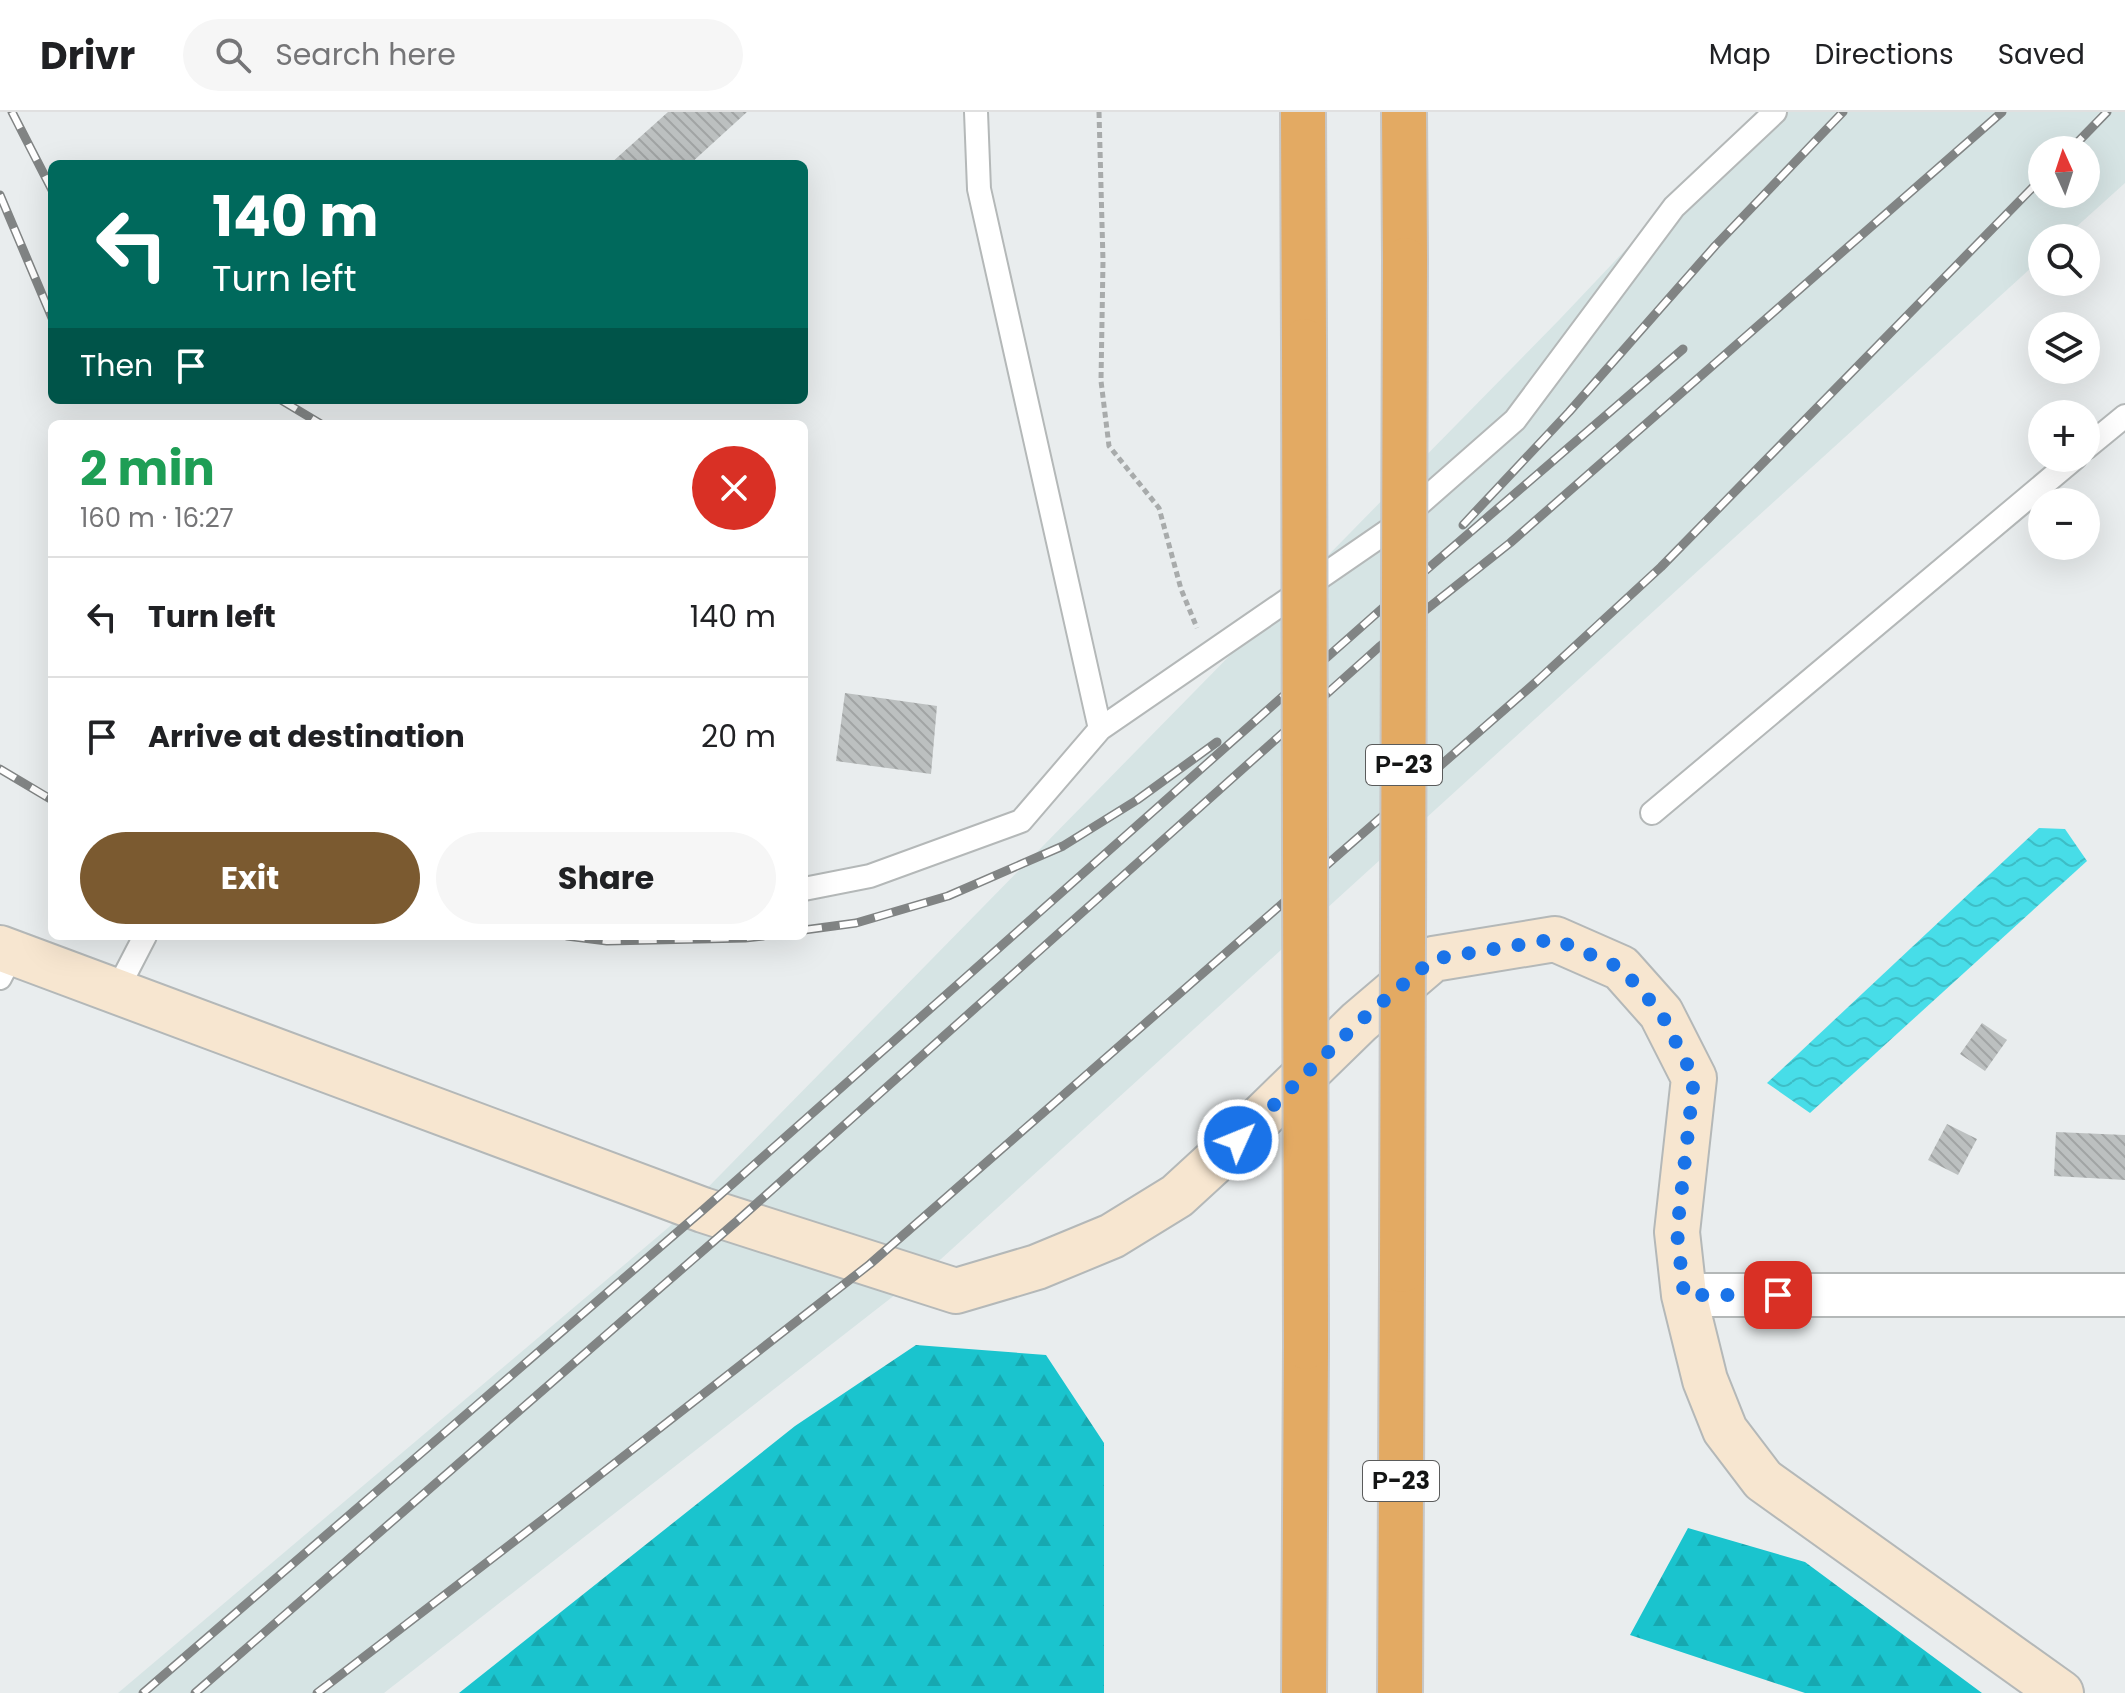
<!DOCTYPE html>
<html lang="en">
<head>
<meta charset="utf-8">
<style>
  :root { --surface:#fff; --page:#f6f6f6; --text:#202124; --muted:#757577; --line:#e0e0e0; --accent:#7b5a30 }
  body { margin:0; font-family:Poppins,sans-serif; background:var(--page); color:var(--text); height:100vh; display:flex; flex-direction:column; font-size:30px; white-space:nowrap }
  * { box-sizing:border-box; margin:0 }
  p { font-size:26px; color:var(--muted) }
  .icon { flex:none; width:44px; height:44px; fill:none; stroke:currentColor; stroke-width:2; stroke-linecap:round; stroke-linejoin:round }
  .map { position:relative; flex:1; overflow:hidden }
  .side { position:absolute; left:48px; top:308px; width:760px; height:520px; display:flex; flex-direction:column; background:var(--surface); border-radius:12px; box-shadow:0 8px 32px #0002 }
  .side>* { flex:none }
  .guide { position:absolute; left:48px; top:48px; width:760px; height:244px; border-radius:12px; box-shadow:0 8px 32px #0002; background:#00695c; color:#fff; overflow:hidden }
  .needle { width:52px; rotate:357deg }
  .fabs { position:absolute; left:2028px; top:24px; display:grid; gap:16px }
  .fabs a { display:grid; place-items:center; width:72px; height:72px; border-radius:50%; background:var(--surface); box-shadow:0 8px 32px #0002; font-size:40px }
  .pin { position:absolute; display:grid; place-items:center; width:68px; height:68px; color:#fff; margin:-34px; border-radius:16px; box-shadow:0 4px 12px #0006 }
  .me { position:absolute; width:88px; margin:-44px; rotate:46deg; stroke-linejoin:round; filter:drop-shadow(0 0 6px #0008) }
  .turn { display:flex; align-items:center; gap:28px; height:168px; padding:0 32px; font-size:36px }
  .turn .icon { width:104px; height:104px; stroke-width:2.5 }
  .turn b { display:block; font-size:56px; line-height:68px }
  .then { display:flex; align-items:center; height:76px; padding:0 32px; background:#0003; gap:16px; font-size:30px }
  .round { display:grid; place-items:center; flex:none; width:84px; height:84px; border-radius:42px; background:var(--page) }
  .headline { display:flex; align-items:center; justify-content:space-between; height:136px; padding:0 32px }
  h1 { font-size:48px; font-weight:700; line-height:60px; color:#1e9e55 }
  .cta { display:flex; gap:16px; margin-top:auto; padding:16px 32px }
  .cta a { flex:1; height:92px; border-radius:48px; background:var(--accent); color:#fff; font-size:32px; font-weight:700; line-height:92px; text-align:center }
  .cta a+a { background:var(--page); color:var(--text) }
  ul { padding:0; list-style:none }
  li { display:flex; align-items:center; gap:24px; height:120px; padding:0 32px; border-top:2px solid var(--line) }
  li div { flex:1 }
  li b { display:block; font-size:30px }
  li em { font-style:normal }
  header { display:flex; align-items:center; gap:48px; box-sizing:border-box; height:112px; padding:0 40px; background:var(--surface); border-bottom:2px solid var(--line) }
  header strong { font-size:38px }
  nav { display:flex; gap:44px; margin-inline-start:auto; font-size:28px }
  .search { width:560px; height:72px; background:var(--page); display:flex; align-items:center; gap:20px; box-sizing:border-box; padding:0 28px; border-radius:44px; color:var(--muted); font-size:30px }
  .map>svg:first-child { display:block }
  .built { fill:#d6e4e4; fill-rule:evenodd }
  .forest { fill:url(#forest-firs) }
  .water { fill:url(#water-waves) }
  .building { fill:url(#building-back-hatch) }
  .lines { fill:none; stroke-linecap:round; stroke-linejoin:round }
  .lane-casing { stroke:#b4b8b8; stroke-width:26 }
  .street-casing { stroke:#b4b8b8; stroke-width:46 }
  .secondary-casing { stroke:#b4b8b8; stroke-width:48 }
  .highway-casing { stroke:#c7c7c7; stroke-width:48 }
  .path { stroke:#a8abab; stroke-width:5; stroke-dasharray:6 4; stroke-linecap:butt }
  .lane { stroke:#fff; stroke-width:22 }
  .street { stroke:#fff; stroke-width:42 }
  .secondary { stroke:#f7e6d0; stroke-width:44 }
  .highway { stroke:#e3aa63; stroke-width:44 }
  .rail-casing { stroke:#818484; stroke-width:9 }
  .rail { stroke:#fff; stroke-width:6; stroke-dasharray:18; stroke-linecap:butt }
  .highway-bridge-casing { stroke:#c7c7c7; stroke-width:48; stroke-linecap:butt }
  .highway-bridge { stroke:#e3aa63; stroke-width:44 }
  .route { stroke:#1a73e8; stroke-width:14; stroke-dasharray:0 25.2 }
  .labels { text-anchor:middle; stroke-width:6; stroke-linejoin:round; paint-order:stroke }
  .shield { fill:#fff; stroke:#5a5b5b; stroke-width:2 }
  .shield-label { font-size:24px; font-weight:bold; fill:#141515 }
</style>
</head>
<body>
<header>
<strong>Drivr</strong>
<div class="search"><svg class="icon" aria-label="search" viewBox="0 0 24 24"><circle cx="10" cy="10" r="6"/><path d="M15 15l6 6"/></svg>Search here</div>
<nav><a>Map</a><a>Directions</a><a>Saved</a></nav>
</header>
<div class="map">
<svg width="2125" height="1581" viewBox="0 0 2125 1581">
  <defs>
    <pattern id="forest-firs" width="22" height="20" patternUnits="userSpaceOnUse" patternTransform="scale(2)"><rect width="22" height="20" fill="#1ac4ce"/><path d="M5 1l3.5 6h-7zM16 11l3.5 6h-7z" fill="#17a8b0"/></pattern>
    <pattern id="water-waves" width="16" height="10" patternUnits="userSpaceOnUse" patternTransform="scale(2)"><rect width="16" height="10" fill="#47dde8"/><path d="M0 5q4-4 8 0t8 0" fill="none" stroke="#3dbdc6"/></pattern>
    <pattern id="building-back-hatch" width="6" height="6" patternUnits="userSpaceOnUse" patternTransform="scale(2)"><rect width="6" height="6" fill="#bcc0c0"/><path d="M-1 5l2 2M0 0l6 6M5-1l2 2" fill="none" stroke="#a1a4a4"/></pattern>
  </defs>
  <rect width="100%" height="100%" fill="#e9edee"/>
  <path class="built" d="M1756 0H2125V71L2064 126H2042V146L941 1147 384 1581H118L669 1115 1560 207ZM2042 38H2086V82H2042Z"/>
  <path class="forest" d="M916 1233 1046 1243 1104 1331V1581H459L795 1314Z
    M1688 1416 1805 1450 1982 1581H1805L1630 1523Z"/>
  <path class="water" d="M2039 716 2065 717 2087 749 1810 1001 1767 971Z"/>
  <path class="building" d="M668 0H747L690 52H610Z
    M845 581 937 594 931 662 836 649Z
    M1982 911 2007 928 1985 959 1960 942Z
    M1947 1012 1977 1027 1958 1063 1928 1048Z
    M2056 1020 2125 1023V1068L2054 1064Z"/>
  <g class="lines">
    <defs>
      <path id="lane" d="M2086 336 2125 304
        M1100 617 1392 416 1515 308 1674 95 1775 0
        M1652 701 2075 346
        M804 777 870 764 1021 709 1100 617 979 77 976 0
        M0 866 13 841
        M116 880 145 824"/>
      <path id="street" d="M1684 1183H2125"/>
      <path id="secondary" d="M0 836 703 1098 956 1179 1037 1155 1112 1124 1177 1084 1238 1028 1359 910 1433 847 1555 827 1621 856 1661 901 1694 966 1677 1120 1684 1183 1705 1268 1725 1318 1763 1368 2061 1581"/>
      <path id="highway" d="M1303 0 1304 229
        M1404 0 1405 148
        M1304 1581 1306 1235
        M1400 1581 1402 1158"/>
    </defs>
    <use href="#lane" class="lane-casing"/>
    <use href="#street" class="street-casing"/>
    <use href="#secondary" class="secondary-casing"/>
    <use href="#highway" class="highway-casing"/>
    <path class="path" d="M1099 0 1103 149 1101 269 1109 334 1159 396 1181 477 1197 516"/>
    <use href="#lane" class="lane"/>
    <use href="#street" class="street"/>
    <use href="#secondary" class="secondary"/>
    <use href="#highway" class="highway"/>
    <defs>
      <path id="rail" d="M12 0 52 78
        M2070 38 2107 0
        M0 83 52 206
        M281 288 321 312
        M1463 413 1569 300 1715 134 1843 0
        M0 657 52 688
        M804 818 856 811 948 784 1063 734 1137 688 1217 630
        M567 824 607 829 745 826 763 824
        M143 1581 703 1098 1403 478 1683 237
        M195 1581 737 1109 1379 535 1510 431 2002 0
        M317 1581 542 1408 870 1152 1536 570 1661 455 2042 66"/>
    </defs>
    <use href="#rail" class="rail-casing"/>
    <use href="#rail" class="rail"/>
    <defs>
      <path id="highway-bridge" d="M1304 229 1306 1235
        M1402 1158 1405 148"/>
    </defs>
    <use href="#highway-bridge" class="highway-bridge-casing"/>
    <use href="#highway-bridge" class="highway-bridge"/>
  </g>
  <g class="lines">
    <path class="route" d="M1238 1028 1359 910 1433 847 1555 827 1621 856 1661 901 1694 966 1677 1120 1684 1183H1778"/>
  </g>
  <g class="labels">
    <g class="shield">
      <rect x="1366" y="633" width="76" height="40" rx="6"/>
      <rect x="1363" y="1349" width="76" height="40" rx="6"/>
    </g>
    <g class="shield-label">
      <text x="1404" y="661">Р-23</text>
      <text x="1401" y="1377">Р-23</text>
    </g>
  </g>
</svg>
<div class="fabs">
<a><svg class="needle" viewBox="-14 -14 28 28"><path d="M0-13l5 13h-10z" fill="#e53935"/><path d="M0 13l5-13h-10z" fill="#757577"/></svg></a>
<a><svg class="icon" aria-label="search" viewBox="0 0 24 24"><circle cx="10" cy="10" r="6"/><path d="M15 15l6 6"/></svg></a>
<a><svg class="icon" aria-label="layers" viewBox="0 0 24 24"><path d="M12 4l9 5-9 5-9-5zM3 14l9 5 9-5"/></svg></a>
<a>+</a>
<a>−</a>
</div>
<div class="pin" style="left:1778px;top:1183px;background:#d93025"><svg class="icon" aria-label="arrive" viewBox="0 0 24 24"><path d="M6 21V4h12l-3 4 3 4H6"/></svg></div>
<svg class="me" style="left:1238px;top:1028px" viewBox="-20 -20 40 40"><circle r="17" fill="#1a73e8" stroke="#fff" stroke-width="3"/><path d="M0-11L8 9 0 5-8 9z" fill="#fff"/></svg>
<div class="guide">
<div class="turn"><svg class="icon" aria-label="left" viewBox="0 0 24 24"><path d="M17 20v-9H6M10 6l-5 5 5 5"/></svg><div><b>140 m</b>Turn left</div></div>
<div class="then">Then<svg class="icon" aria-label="arrive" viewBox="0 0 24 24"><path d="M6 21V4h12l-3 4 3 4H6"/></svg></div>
</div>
<section class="side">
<div class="headline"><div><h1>2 min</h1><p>160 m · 16:27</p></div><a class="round" style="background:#d93025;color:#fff"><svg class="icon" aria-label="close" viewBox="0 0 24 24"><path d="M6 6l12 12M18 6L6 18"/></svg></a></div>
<ul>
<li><svg class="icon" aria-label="left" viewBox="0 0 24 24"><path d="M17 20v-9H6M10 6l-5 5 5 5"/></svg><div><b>Turn left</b></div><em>140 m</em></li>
<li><svg class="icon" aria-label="arrive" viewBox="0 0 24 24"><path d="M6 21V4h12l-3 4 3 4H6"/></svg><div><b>Arrive at destination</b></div><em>20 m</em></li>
</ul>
<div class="cta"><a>Exit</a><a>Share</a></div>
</section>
</div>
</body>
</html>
